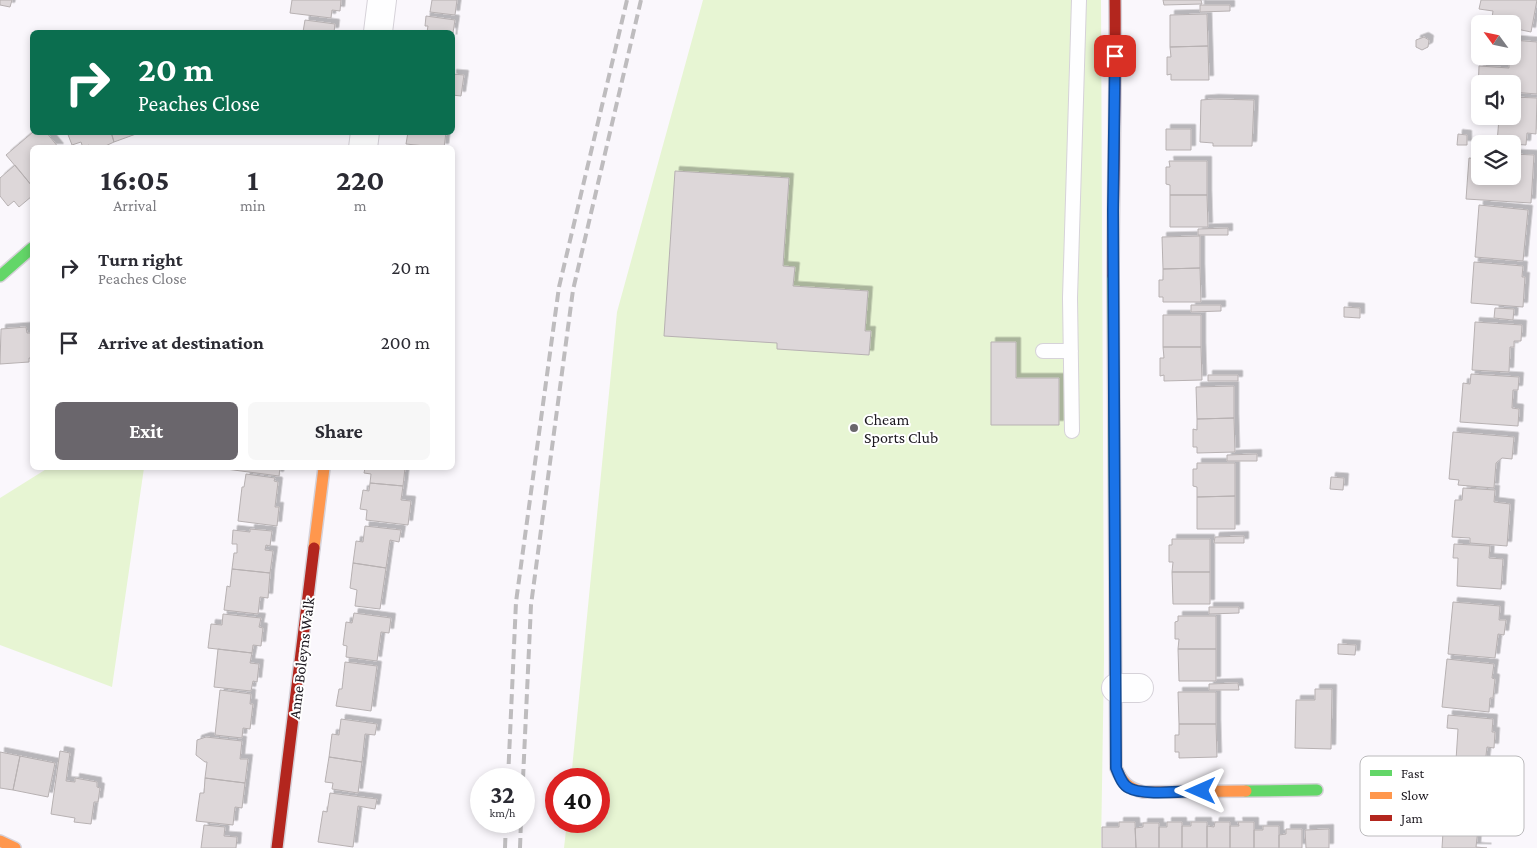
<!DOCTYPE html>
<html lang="en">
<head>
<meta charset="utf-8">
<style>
  :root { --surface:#fff; --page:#f7f7f7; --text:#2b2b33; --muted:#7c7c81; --accent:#6a666c }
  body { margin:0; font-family:"Crimson Pro",serif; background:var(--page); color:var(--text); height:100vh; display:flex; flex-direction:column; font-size:19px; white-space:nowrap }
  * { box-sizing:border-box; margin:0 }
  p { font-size:16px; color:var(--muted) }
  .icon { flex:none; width:28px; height:28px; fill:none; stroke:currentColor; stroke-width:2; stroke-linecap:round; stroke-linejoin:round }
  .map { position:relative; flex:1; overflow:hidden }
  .side { position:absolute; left:30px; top:145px; width:425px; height:325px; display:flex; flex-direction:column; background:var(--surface); border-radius:8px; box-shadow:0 2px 8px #0003 }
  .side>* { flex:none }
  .banner { position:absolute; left:30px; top:30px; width:425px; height:105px; border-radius:8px; box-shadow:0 2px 8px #0003; background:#0b6e4f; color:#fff; overflow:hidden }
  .needle { width:32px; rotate:303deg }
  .tools { position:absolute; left:1471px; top:15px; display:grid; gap:10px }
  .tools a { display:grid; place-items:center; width:50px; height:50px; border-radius:8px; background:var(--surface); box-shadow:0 2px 8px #0003; font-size:25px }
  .speed { position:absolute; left:470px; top:768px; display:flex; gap:10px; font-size:25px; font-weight:700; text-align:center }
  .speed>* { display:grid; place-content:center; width:65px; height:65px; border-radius:50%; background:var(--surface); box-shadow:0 2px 8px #0003; line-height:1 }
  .speed small { font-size:12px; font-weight:400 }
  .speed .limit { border:8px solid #d22; background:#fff; color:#111 }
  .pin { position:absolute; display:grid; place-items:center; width:42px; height:42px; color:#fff; margin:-21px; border-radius:10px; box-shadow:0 2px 8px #0006 }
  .me { position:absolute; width:55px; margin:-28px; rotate:270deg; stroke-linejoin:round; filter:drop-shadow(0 0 4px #0008) }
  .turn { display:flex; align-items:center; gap:18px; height:105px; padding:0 25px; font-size:22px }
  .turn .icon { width:65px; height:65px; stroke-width:2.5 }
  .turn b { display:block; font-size:35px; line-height:42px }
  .eta { display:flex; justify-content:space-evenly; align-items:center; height:85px; text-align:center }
  .eta b { font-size:30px; font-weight:700; line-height:35px }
  .primary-button { display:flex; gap:10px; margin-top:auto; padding:10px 25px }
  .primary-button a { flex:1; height:58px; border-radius:8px; background:var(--accent); color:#fff; font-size:20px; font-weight:700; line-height:58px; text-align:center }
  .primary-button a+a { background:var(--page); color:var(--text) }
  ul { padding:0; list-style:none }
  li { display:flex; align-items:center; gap:15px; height:75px; padding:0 25px }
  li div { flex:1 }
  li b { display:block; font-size:19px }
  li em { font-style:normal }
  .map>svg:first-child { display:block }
  .green { fill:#e7f5d3 }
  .building { fill:#ddd7d9; stroke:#b7b1b2; filter:url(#shadow) }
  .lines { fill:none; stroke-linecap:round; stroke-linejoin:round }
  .lane-casing { stroke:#d6d2d9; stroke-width:16 }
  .street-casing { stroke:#d6d2d9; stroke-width:30 }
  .fast-casing { stroke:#d6d2d9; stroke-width:14 }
  .slow-casing { stroke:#d6d2d9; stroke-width:14 }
  .jam-casing { stroke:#d6d2d9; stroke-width:14 }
  .lane { stroke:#fefeff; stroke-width:14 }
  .street { stroke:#fefeff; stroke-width:28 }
  .fast { stroke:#63d668; stroke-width:11 }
  .slow { stroke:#ff974d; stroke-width:11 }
  .jam { stroke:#b3261e; stroke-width:11 }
  .rail { stroke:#bebcbe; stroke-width:4; stroke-dasharray:10 5; stroke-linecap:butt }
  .route-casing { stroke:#114b97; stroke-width:12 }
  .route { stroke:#1a73e8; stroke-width:9 }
  .poi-dot { fill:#6a666c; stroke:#fff; stroke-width:2 }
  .labels { text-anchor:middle; stroke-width:4; stroke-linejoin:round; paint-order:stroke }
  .poi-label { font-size:16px; fill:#1c181f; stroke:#fff; text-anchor:start }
  .street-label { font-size:16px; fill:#1c181f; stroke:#fff }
  .key { fill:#fff; stroke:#bbbabc; stroke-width:1 }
  .key-label { font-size:14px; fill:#1c181f }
</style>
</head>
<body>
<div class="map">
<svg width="1537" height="848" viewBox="0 0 1537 848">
  <defs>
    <filter id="shadow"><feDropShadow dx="4.5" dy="-4.5" stdDeviation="0" flood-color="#0004"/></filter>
  </defs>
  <rect width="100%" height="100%" fill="#faf7fc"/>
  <path class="green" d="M703 0H1101L1104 660 1101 848H564L567 821H599V779H571L617 312Z
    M48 468H144L112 687 0 645V498Z"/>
  <path class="building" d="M0 0H12L10 7 0 5Z
    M292 0H341L340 11 332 10 331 18 290 13Z
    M432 0H457L455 15 430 12Z
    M1163 0H1201L1202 4 1164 5Z
    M1481 0H1537L1531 32 1512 28V24H1491L1493 11 1479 9Z
    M1200 5H1230V11L1200 12Z
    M1207 14 1208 46 1170 47V15Z
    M426 16 455 20 452 39V32H427L428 26H425Z
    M305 20 335 24 334 32H303Z
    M1424 37 1429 40 1428 47 1422 50 1416 47V40Z
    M1512 40 1537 42V94L1512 92V84H1480V89H1478L1479 66 1509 68V56H1512Z
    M1208 46 1209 80H1171V74L1167 75V57H1171L1170 47Z
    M452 74 464 75 461 96 452 95Z
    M1475 94H1480V116H1512V97L1537 98 1536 134 1527 133 1526 145 1497 143 1499 118 1473 117Z
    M1214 99 1254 100 1252 146H1213V143L1200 142 1201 100Z
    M1166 129H1191V150H1166Z
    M33 132H46L59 148H32V186L6 155Z
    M67 132H111L114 142 101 148H90L89 145 83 148 81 142 72 145Z
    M111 132H135L136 134 114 142Z
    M408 132H446L444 148 406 144Z
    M1458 134 1467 135V145H1457Z
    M1512 154 1534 155 1531 203 1466 199 1469 158 1480 159V176H1512Z
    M1169 161H1207V195H1170V185L1166 184V167H1170Z
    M15 165 32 186V196L19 207 14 201 8 206 0 196V178Z
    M675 171 789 178 783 266 795 267 793 286 868 291 865 331H871L869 355 777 349V343L664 336Z
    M1170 195H1207L1208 227H1170Z
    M1479 205 1528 210 1523 261 1475 257Z
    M1228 228V235H1198V229Z
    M1200 236V268L1163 269 1162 237Z
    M1474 262 1523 266 1522 277H1525L1523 307 1471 303Z
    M1200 268 1201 302H1163V297H1159V280H1163V269Z
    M1191 305H1221V311L1191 312Z
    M1344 307 1360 308V318L1344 317Z
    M1495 308 1514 309 1513 320 1494 318Z
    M1163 315H1201V347H1163Z
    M1475 322 1522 325 1521 341H1514V347H1510L1509 372 1472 370Z
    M26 327 27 333H32V358H29V362L0 364 1 329Z
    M991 342H1016V378H1059V425H991Z
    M1163 347H1201L1202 380 1164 381V375L1160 376V358H1164Z
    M1471 374 1519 377 1518 390H1513L1512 408 1519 409 1518 426 1460 422 1463 383 1470 384Z
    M1208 375H1238V381H1208Z
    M1234 386V418L1197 419 1196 387Z
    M1234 418 1235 452 1197 453V447H1193V429L1197 430V419Z
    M1453 432 1514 437 1512 459 1502 458 1496 463 1494 488 1458 485 1459 480 1449 479Z
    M1257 454V461H1227V455Z
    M1197 463H1235V496L1197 497V487L1193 486V469H1197Z
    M226 468H280L279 476 226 469Z
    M365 468H405L403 486 370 483 371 474 364 473Z
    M246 474 275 478 274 481 278 482 275 507H279L277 526 238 521 242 487H244Z
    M1331 477 1344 478 1343 490 1330 489Z
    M370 483 403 486 401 500 411 501 408 525 366 520 367 510 360 509 363 490 369 491Z
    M1463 488 1495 490 1494 502 1510 504 1507 546 1470 543V538L1452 537 1455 500H1462Z
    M1235 496V529H1197V497Z
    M365 526 401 530 399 542 390 540 386 568 353 563 356 541 363 542Z
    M250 529 272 531 270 546 266 545 265 550 273 551 270 573 232 569 234 553H237V544H232L233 530 250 532Z
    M1244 536V543H1214L1215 537Z
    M1172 539H1210V572H1172L1173 562H1169V545H1172Z
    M1454 544 1490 546 1489 558 1503 559 1501 589 1457 586 1458 558H1453Z
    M353 563 386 568 380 609 355 606 357 590 350 588Z
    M232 569 270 573 268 598 260 597 258 614 224 610 227 586 230 587Z
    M1172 572H1210V604H1173Z
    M1453 602 1500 606 1499 620H1506L1504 635 1498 634 1495 658 1448 654Z
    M1209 607H1239V613L1209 614Z
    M354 613 391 618 389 633 381 632 377 661 346 657 347 646 343 645 346 622 352 623Z
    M223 614 261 618 259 627 263 628 261 646 253 645 252 653 208 648 211 624 222 625Z
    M1178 616H1216V649H1178L1179 639H1175V622L1178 621Z
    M1338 644 1356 645 1355 655 1338 654Z
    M218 649 252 653 250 663 259 664 257 682 253 681 251 691 214 687Z
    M1178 649H1216V681H1179Z
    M1447 659 1494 664 1492 678 1495 679 1493 698H1490L1489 712 1442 707Z
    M345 662 377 666 371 711 336 706 339 689H342Z
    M1238 683 1239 690H1209V684Z
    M1315 689H1332L1331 749 1295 748 1296 700H1315Z
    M220 690 251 694 250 704H253L250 729 243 728 242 738 215 735Z
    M1178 692H1216V724H1179Z
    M1448 715 1493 719 1492 732H1495L1494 748 1487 747 1484 772 1463 770 1464 761 1456 760 1458 729 1447 728Z
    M341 719 377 724 375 735 365 734 362 762 329 757 332 734 339 735Z
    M1179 724H1216L1217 757 1179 758V752H1175V735H1179Z
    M206 737 242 741 240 759H248L245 783 205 778 207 762H205L196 755 197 740Z
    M60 751 70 753 66 781 75 782V778L97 782V787L100 788 98 802H94L91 824 74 822 75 818 51 814Z
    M0 752 20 756 13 790 0 788Z
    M20 756 55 763 48 797 13 790Z
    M329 757 362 762 358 793 332 789 333 783 325 782Z
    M205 778 245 783 242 808 235 807 233 825 196 821 200 793H204Z
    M330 793 377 799 375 809 358 806 353 847 318 842 323 811 327 812Z
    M1119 822H1135L1136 848H1102V827H1119Z
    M1167 822H1182V848H1159V827H1167Z
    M1191 822H1207V848H1182V826H1191Z
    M1215 822H1230V848H1207V826L1214 827Z
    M1238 822H1254V848H1230V826H1239Z
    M1143 823H1159V848H1136L1135 828 1143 827Z
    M1429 824 1478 829 1476 847 1487 848H1442L1443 832 1429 830Z
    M204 825 225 827 224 836 237 837 236 848H201Z
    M1263 826H1279V848H1254V830H1263Z
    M1286 829H1302V848H1279V835L1286 834Z
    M1329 829V848H1306L1305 830Z"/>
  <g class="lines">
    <defs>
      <path id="lane" d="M1043 351H1071
        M1072 431 1070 298 1079 0"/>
      <path id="street" d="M378 32 382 0
        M363 148 365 132
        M1116 688H1139"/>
      <path id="fast" d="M0 276 32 248
        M1113 276 1115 583
        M1246 791 1317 790"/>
      <path id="slow" d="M314 548 324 468
        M1115 583 1116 768C1122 782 1128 788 1143 792L1246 791
        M0 841 15 848"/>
      <path id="jam" d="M1113 276C1113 184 1116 92 1115 0
        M277 848 314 548"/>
    </defs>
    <use href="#lane" class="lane-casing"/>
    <use href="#street" class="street-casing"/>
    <use href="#fast" class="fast-casing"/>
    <use href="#slow" class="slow-casing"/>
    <use href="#jam" class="jam-casing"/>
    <use href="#lane" class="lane"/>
    <use href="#street" class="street"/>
    <use href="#fast" class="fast"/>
    <use href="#slow" class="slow"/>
    <use href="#jam" class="jam"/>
    <path class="rail" d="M508 779 516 602 559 287 627 0
      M523 779 531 605 573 290 641 0
      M505 848 506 821
      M520 848 521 821"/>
  </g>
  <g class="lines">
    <defs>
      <path id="route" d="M1115 56 1113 210 1116 768C1119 775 1122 785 1129 788 1142 796 1185 791 1201 791"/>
    </defs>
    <use href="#route" class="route-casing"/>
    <use href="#route" class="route"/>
  </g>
  <circle class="poi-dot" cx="854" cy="428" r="5"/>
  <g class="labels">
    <g class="poi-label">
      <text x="864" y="425">Cheam<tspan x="864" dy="18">Sports Club</tspan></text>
    </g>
    <g class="street-label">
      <text transform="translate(301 658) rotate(-83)" y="6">Anne Boleyns Walk</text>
    </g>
  </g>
  <rect x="1360" y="756" width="164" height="80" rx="8" class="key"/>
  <rect x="1370" y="770" width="22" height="6" fill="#63d668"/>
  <rect x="1370" y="792" width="22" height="7" fill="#ff974d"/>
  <rect x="1370" y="815" width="22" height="6" fill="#b3261e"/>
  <g class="key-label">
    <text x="1401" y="778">Fast</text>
    <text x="1401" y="800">Slow</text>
    <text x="1401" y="823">Jam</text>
  </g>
</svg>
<div class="tools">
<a><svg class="needle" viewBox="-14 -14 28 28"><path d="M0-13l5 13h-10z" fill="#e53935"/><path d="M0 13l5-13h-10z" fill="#7c7c81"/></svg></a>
<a><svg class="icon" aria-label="sound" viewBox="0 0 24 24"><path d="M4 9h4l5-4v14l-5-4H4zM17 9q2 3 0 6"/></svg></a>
<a><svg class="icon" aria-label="layers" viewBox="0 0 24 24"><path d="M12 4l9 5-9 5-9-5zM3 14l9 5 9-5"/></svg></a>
</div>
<div class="speed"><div>32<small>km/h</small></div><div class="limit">40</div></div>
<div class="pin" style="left:1115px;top:56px;background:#d93025"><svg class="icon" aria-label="arrive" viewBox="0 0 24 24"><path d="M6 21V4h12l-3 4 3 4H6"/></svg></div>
<svg class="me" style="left:1201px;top:791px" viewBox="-20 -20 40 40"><path d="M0-17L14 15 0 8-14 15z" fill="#1a73e8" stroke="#fff" stroke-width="4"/></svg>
<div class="banner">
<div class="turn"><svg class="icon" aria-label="right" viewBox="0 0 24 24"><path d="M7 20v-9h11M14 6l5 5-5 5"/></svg><div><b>20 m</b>Peaches Close</div></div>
</div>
<section class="side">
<div class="eta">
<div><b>16:05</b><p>Arrival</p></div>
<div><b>1</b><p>min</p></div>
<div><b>220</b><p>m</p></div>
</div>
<ul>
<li><svg class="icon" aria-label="right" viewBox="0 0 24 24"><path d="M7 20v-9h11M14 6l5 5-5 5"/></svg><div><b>Turn right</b><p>Peaches Close</p></div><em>20 m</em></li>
<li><svg class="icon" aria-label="arrive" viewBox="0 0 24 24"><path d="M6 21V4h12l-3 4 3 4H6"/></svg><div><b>Arrive at destination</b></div><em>200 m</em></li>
</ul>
<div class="primary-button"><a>Exit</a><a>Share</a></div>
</section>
</div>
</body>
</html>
